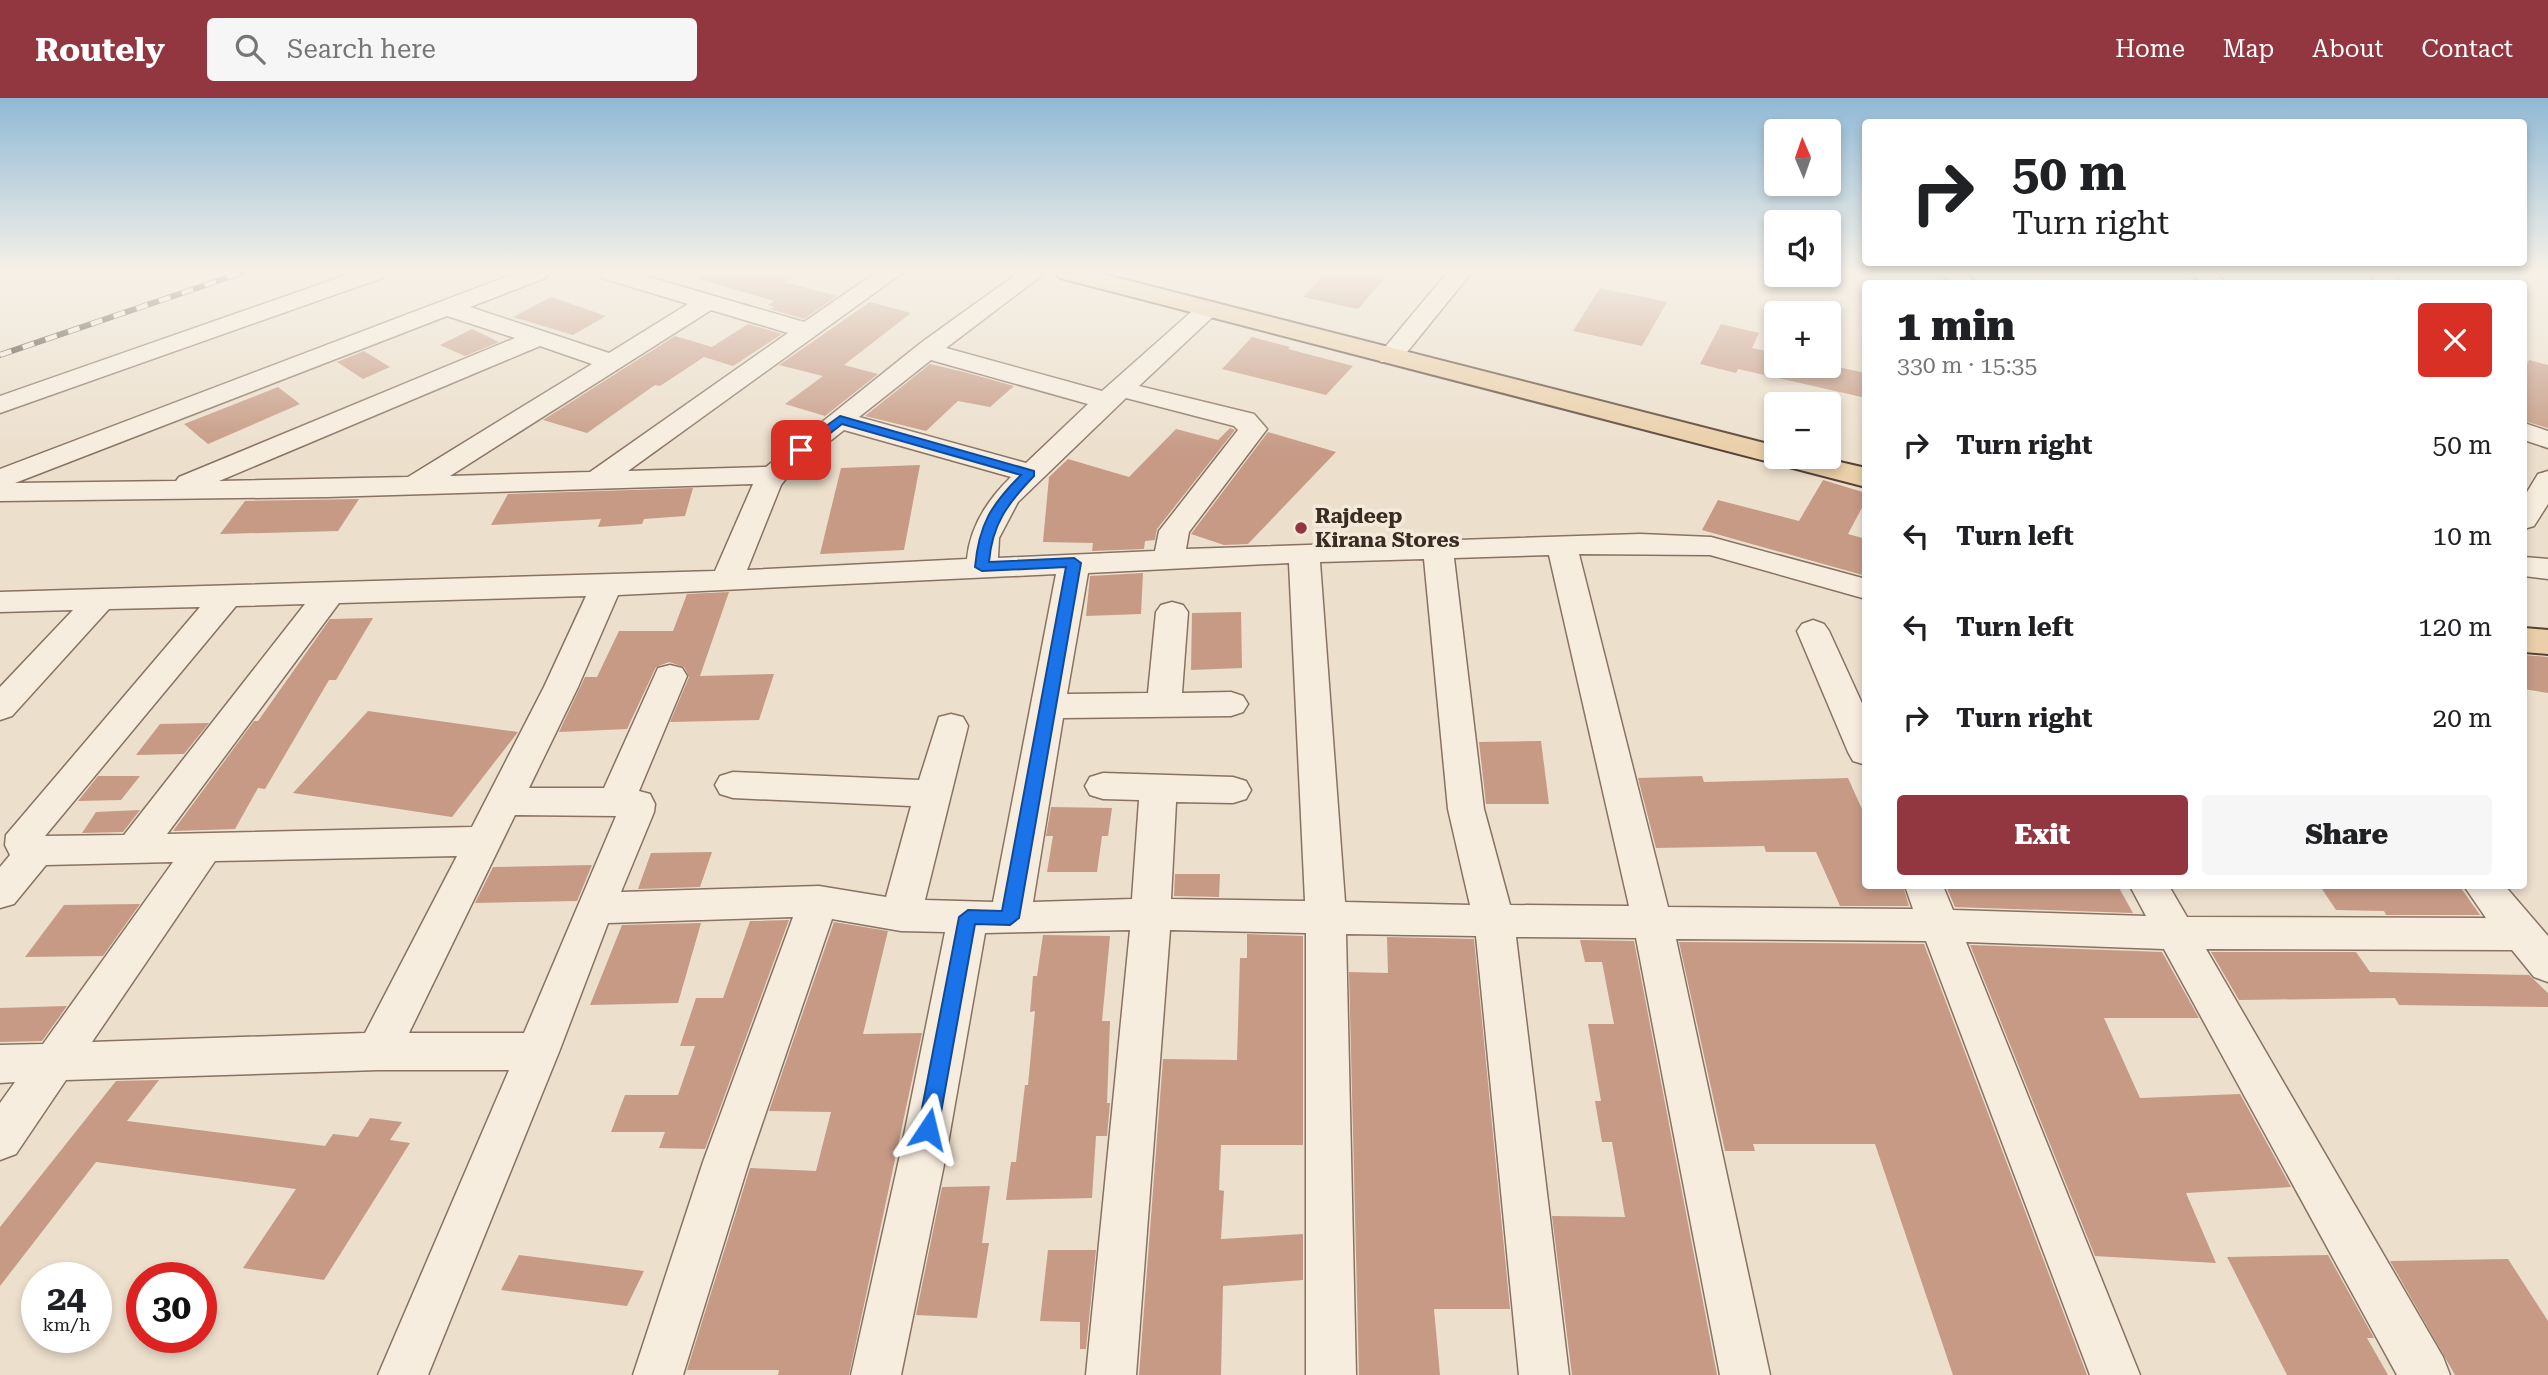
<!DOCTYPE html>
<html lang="en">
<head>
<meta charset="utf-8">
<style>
  :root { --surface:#fff; --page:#f6f6f6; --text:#202124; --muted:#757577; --accent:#923640 }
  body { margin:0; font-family:"Roboto Serif",serif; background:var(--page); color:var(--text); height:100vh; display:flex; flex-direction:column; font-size:26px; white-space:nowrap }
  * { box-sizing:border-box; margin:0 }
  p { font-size:23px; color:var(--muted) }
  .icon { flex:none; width:38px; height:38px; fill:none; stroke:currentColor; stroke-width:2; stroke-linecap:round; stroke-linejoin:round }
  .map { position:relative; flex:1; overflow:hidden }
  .details { position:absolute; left:1862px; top:182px; width:665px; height:609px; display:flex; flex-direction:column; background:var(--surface); border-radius:7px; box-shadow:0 4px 10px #0003 }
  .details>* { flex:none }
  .guide { position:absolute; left:1862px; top:21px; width:665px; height:147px; border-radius:7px; box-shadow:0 4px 10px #0003; background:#fff; color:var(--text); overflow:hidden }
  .needle { width:46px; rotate:358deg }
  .tools { position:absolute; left:1764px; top:21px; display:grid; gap:14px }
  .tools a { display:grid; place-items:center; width:77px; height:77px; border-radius:7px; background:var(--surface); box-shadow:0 4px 10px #0003; font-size:35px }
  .speed { position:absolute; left:21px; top:1164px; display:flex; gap:14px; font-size:35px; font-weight:700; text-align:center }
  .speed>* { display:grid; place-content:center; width:91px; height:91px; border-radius:50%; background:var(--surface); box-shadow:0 4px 10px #0003; line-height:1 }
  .speed small { font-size:18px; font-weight:400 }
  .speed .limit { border:10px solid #d22; background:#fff; color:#111 }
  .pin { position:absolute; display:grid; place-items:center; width:60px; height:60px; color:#fff; margin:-30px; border-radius:14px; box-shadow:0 4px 10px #0006 }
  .me { position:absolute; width:77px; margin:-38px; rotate:10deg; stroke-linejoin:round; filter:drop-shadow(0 0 5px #0008) }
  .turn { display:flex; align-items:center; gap:24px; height:147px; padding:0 35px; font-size:32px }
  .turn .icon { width:91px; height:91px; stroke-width:2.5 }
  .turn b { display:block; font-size:49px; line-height:60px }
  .round { display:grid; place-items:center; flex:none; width:74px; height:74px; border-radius:7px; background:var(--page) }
  .summary { display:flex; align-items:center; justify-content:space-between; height:119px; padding:0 35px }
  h1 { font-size:42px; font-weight:800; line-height:52px }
  .primary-button { display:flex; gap:14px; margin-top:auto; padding:14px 35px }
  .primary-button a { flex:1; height:80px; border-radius:7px; background:var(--accent); color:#fff; font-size:28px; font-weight:800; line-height:80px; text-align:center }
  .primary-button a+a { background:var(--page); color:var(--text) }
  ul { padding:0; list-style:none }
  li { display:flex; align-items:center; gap:21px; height:91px; padding:0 35px }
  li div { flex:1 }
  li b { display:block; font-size:26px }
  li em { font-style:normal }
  header { display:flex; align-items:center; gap:42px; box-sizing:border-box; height:98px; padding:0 35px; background:var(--accent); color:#fff }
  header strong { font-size:33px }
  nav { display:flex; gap:38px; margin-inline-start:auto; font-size:24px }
  .search { width:490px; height:63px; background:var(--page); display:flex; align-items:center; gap:18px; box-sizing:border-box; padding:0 24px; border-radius:7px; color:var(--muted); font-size:26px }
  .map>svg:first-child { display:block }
  .building { fill:#c69a85 }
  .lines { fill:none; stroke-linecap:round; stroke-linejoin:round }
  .minor-casing { stroke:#887261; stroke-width:3 }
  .major-casing { stroke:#564134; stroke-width:4 }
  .minor { fill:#f7eddf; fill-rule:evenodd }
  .major { fill:#eacfa9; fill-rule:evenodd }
  .rail-casing { stroke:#3a2c23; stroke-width:6 }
  .rail { stroke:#f4eadb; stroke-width:4.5; stroke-dasharray:12; stroke-linecap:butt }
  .route { fill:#1a73e8; stroke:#114b97; stroke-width:2 }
  .poi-dot { fill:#923640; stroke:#f4eadb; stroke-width:2.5 }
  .labels { text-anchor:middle; stroke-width:7; stroke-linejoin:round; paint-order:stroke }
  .poi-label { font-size:21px; font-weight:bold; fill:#3a2c23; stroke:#f4eadb; text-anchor:start }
</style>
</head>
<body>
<header>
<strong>Routely</strong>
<div class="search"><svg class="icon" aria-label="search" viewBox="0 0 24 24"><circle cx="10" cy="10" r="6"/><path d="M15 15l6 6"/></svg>Search here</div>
<nav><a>Home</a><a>Map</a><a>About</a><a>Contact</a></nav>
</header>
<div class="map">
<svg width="2548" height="1277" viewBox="0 0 2548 1277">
  <rect width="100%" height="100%" fill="#ecdfcc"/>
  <path class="building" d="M700 175H799L785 184 837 198 804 221 770 211 775 209 768 207 774 203 699 181Z
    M1325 175H1389L1358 211 1303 199Z
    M1600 190 1667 204 1642 248 1573 233Z
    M551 199 606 218 573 237 513 219Z
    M870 204 911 215 844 267 878 276 825 318 785 306 823 278 779 267Z
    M748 226 782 236 733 268 704 259 660 288 655 287 587 335 543 322 675 238 712 249Z
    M1721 226 1759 235 1752 250 1776 255V268H1833L1866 275V300L1738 271 1736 275 1700 266Z
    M472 231 499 244 465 258 440 247Z
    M1252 239 1290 249 1288 251 1353 268 1326 297 1222 271Z
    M364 253 390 269 363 281 337 264Z
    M2529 262 2548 267V330L2524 323V273Z
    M930 266 964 274 1014 288 990 309 958 303 926 333 865 318Z
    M278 289 300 306 208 346 184 326Z
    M1230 330 1235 332 1157 431 1155 442 1145 443 1144 451 1092 453 1093 445 1043 444 1049 379 1068 361 1129 379 1176 331 1218 342Z
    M1268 334 1336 354 1248 446 1224 447 1191 436Z
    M920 367 904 452 820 456 841 370Z
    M1823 382 1866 395V402L1848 436 1866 441V478L1702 432 1718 402 1799 423Z
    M693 390 685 418 644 421 642 426 598 429 601 421 491 427 508 396Z
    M359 401 338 433 220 436 245 403Z
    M1143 475 1141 516 1086 518 1090 478Z
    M729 494 700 578 774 576 759 622 670 624 689 579 684 569 669 564 656 569 627 631 559 634 585 579H597L619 533H673L687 496Z
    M1241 514 1242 570 1191 572 1192 515Z
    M373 520 336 582H329L265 691 258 690 235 731 173 733 254 623H258L330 521Z
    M2524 557 2548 559V595L2524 591Z
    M368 613 518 634 452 719 293 695Z
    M209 625 184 656 136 657 160 626Z
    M1541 643 1549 706H1486L1479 644Z
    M98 678H140L121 702 78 703Z
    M1702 678 1704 684 1848 680 1866 720V789L1903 788 1909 808H1840L1816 754H1766L1764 748 1656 750 1638 680Z
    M1051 709 1112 710 1108 738H1102L1097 774H1047L1053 738H1046Z
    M140 712 123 734 82 735 96 714Z
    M712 754 700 789 638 791 651 755Z
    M592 767 577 803 475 805 493 769Z
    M1175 776H1220L1219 799 1174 798Z
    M1946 788H2118L2133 815 1955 809Z
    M2320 788 2461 790 2480 817H2386L2384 813 2336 812Z
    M140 806 103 858 25 859 64 807Z
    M789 822 705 1051 659 1050 665 1034H611L625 997H678L695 948H680L696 900H723L750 823Z
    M834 824 888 833 863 936 922 935 849 1277H778L779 1272H687L750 1070 816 1073 831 1014 769 1013Z
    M701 825 678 905 590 907 622 827Z
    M1247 836 1303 838V1047H1221L1219 1092 1224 1093 1221 1141 1303 1136V1182L1223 1188 1221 1277H1139L1163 961 1237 962 1240 860H1247Z
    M1043 837 1110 838 1102 923H1110L1107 1005H1110L1107 1038H1096L1092 1100 1006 1102 1011 1064H1016L1025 987H1028L1035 913 1030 914 1033 878H1037Z
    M1387 839 1474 841 1510 1211H1434L1440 1277H1359L1349 874 1388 875Z
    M1580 842 1634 843 1717 1277H1572L1552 1118 1625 1119 1612 1044H1602L1595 1003H1601L1588 926H1614L1602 864H1585Z
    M1679 844 1924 846 2087 1277H1953L1875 1046H1753L1755 1053H1725Z
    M1970 847 2162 854 2199 920H2104L2140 1000 2240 996 2291 1089 2186 1095 2216 1165 2095 1158Z
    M2211 854H2356L2370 874 2529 877 2548 895V909L2399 907 2395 900 2239 902Z
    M67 908 42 943 0 944V910Z
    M159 982 127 1023 325 1048 333 1036 358 1039 370 1020 402 1024 390 1042 410 1045 324 1182 243 1170 296 1091 96 1064 0 1188V1129L116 983Z
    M990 1088 982 1145H989L977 1220 916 1217 942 1089Z
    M1048 1152H1096L1086 1251H1080V1224L1040 1223Z
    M519 1157 644 1173 627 1208 501 1192Z
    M2328 1157 2374 1240H2367L2388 1277H2287L2227 1159Z
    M2508 1161 2548 1223V1277H2455L2390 1163Z"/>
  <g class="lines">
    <defs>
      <path id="minor" d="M352 175H386L382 180 0 315V298Z
        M516 175H549L545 180 470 209 609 255 688 206 602 180 598 175H635L804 224 875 175H902L628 373 766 369 922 244 1018 175H1045L946 250 1102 293 1199 207H1217L1220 212 1139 288 1254 316 1267 331 1189 434 1186 451 1640 436 1711 439 1866 481V501L1710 457 1579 456 1668 809 1913 811 1905 788H1943L1953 812 2146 818 2130 788H2169L2187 819 2486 820 2464 788H2505L2548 838V884L2534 879 2512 852 2206 851 2443 1259 2450 1277H2397L2164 851 1966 844 2140 1277H2090L1926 843 1676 841 1770 1277H1720L1636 840 1516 839 1569 1277H1519L1476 838 1346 836 1356 1277H1306V835L1170 832 1136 1277H1086L1130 832 985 835 946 1057 901 1277H851L900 1057 945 834 901 833 832 821 749 1064 683 1277H633L703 1064 793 819 608 825 559 954 428 1277H378L509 972H378L66 982 16 1056 0 1062V1005L15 984 0 985V947L43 946 173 764 46 767 14 806 0 810V769L10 757 5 747 6 737 200 509 109 511 12 618 0 622V589L73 512 0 514V494L715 473 753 386 327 399 0 403V371ZM711 212 788 235 590 374 450 378ZM447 218 515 240 179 379 176 383 15 385ZM540 248 592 266 408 379 219 383ZM931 262 1088 306 1026 365 859 319ZM1126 300 1234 328 1238 332 1159 433 1155 453 998 460 999 440 1018 404ZM844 332 1011 379C988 401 970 429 967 461L747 472 781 387 792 373ZM1549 457 1629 808 1510 807 1484 711 1454 460ZM1424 461 1448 711 1470 807 1345 804 1320 464ZM1289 465 1305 803 1171 801 1176 704 1233 705 1246 701 1251 692 1246 683 1233 679 1103 675 1090 679 1085 688 1090 697 1103 701 1139 702 1132 801 1033 804 1063 620 1231 618 1243 614 1248 606 1243 598 1231 594 1182 595 1188 514 1183 507 1172 504 1161 507 1156 514 1148 595 1067 596 1088 475ZM1056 476 993 804 925 802 968 628 963 619 951 616 939 619 919 682 733 674 720 678 715 687 720 696 733 700 911 708 886 799 819 788 621 794 654 714 655 706 650 696 639 693 687 578 682 570 670 567 658 570 604 690H529L578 589 618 497ZM586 498 544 589 472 729 167 736 339 505ZM305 506 124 737 45 738 236 508ZM515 717 616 718 524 935H409ZM457 758 365 935 92 944 215 763Z
        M1447 175H1471L1399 264H1381L1377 259 1381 254Z
        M1942 175H1967L1976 186H1951Z
        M2192 175H2217L2226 186H2201Z
        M2376 175H2400L2394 186H2370Z
        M2524 325 2548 333V350L2524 342Z
        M2548 373V406L2534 428 2524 431V399L2538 376Z
        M2524 459 2548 461V481L2524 478Z
        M1813 522 1824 526 1829 533 1866 614V667L1853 663 1848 654 1797 533 1802 526Z"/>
      <path id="major" d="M1056 175H1099L1776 348V359H1818L1866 370V389L1060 180Z
        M2524 530 2548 532V556L2524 554Z"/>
    </defs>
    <use href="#minor" class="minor-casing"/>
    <use href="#major" class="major-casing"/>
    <use href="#minor" class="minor"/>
    <use href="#major" class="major"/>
    <defs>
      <path id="rail" d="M0 257 241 175"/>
    </defs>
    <use href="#rail" class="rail-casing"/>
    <use href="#rail" class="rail"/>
  </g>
  <linearGradient id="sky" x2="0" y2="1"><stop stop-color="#90b9d5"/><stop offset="0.49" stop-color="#f6f1e8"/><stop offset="1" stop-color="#f6f1e8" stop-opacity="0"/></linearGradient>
  <rect width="2548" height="354" fill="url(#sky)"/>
  <path class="route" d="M840 318 1034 373V378C1008 405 992 426 989 464L1074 460 1081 465 1019 820 1010 827 975 826 938 1031 935 1037 928 1040 921 1037 918 1031 959 819 968 812 1002 813 1066 469 982 473 975 469C979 426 991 407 1021 377L842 326 806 354H797V349Z"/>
  <circle class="poi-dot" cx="1301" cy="430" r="7"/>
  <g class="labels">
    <g class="poi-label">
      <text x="1315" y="425">Rajdeep<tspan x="1315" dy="24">Kirana Stores</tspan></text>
    </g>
  </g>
</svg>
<div class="tools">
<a><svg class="needle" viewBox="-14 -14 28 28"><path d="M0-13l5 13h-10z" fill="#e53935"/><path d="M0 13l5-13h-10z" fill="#757577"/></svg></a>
<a><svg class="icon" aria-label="sound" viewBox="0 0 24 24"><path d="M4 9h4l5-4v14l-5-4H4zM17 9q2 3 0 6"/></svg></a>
<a>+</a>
<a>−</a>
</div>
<div class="speed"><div>24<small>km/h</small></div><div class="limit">30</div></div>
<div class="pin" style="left:801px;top:352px;background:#d93025"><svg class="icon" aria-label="arrive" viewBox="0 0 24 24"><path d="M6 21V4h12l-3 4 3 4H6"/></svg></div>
<svg class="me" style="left:928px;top:1031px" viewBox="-20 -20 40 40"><path d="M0-17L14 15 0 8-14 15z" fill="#1a73e8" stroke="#fff" stroke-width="4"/></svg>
<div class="guide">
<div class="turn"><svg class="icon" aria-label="right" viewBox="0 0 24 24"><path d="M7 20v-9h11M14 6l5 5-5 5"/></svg><div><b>50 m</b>Turn right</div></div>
</div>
<section class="details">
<div class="summary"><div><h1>1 min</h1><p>330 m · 15:35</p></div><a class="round" style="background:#d93025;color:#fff"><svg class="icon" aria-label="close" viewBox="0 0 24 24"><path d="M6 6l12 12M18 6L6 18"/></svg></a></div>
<ul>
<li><svg class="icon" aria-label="right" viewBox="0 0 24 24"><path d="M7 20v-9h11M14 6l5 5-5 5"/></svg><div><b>Turn right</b></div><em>50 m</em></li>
<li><svg class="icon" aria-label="left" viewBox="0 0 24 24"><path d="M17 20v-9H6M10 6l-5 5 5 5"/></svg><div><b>Turn left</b></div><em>10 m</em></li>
<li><svg class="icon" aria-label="left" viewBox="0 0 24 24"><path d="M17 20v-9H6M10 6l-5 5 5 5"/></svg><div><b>Turn left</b></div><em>120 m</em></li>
<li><svg class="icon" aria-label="right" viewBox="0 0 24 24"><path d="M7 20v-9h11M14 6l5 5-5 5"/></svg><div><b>Turn right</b></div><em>20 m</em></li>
</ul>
<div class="primary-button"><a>Exit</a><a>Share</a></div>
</section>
</div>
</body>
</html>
